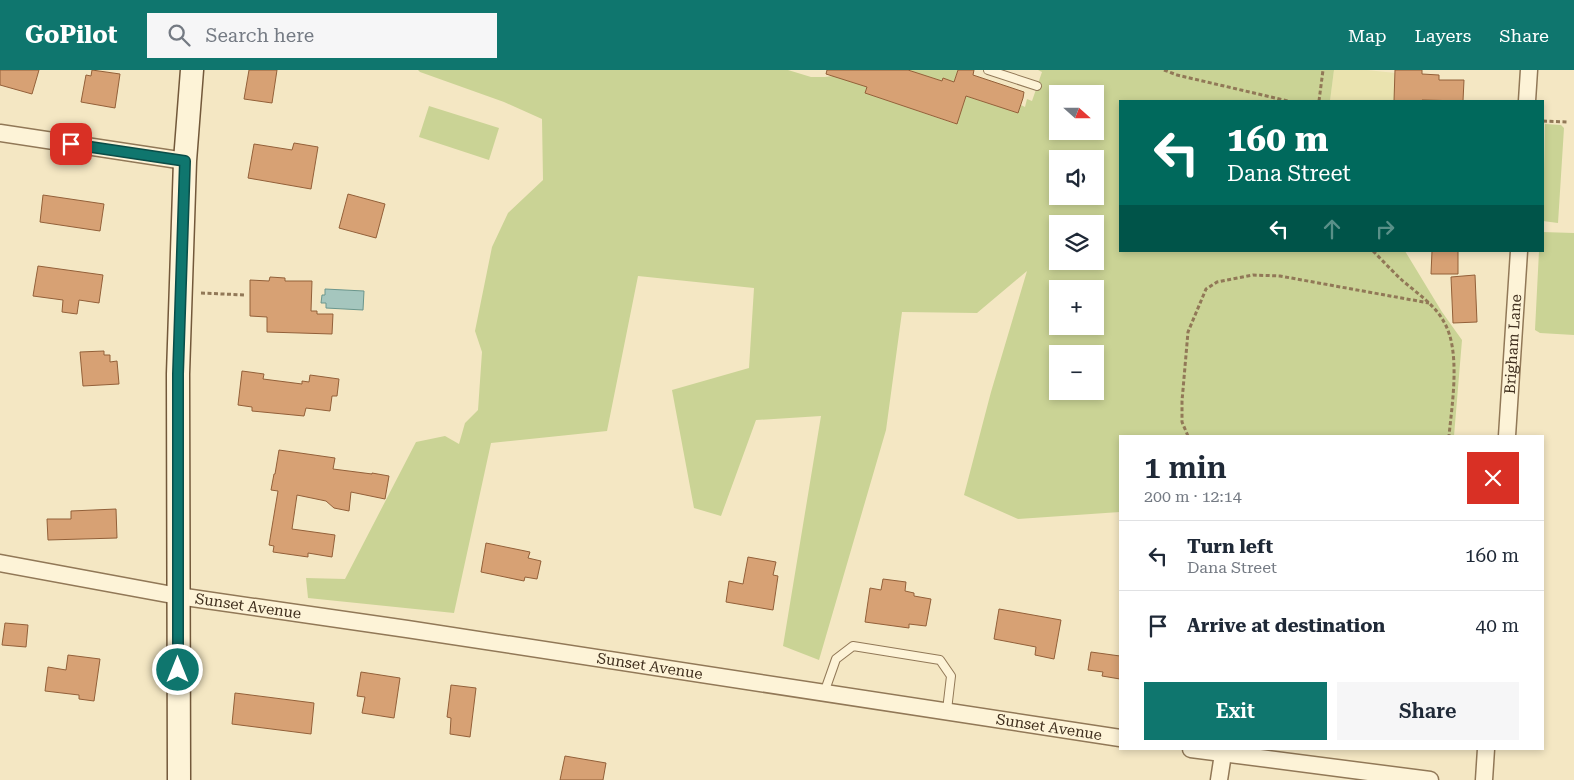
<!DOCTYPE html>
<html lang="en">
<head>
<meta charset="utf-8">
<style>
  :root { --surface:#fff; --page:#f6f6f7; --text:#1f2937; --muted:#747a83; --line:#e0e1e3; --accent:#0f766e }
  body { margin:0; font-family:"Roboto Serif",serif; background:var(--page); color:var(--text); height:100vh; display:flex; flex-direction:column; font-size:19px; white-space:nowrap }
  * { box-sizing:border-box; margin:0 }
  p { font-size:16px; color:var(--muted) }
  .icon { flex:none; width:28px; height:28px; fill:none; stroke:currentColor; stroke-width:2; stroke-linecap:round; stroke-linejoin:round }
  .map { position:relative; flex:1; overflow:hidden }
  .details { position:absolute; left:1119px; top:365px; width:425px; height:315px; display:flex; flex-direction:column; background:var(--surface); border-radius:0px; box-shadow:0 2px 8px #0003 }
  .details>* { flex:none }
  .hud { position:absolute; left:1119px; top:30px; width:425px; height:152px; border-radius:0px; box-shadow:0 2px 8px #0003; background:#00695c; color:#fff; overflow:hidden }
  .needle { width:32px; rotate:111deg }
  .fabs { position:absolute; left:1049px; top:15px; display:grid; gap:10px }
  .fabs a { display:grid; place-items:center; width:55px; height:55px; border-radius:0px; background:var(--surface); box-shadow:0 2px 8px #0003; font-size:25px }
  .pin { position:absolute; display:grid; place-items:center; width:42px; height:42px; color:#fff; margin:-21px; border-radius:10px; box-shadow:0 2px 8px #0006 }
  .me { position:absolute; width:55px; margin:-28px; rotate:0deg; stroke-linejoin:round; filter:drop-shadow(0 0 4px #0008) }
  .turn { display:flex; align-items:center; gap:18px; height:105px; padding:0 25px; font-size:22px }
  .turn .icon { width:65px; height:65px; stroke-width:2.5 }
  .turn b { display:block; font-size:35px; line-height:42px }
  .lanes { display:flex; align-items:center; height:48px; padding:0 25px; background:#0003; justify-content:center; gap:25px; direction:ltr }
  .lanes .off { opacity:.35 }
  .round { display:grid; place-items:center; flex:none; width:52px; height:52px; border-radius:0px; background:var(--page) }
  .headline { display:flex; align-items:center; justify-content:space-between; height:85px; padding:0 25px }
  h1 { font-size:30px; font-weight:600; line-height:38px }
  .primary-button { display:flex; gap:10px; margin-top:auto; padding:10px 25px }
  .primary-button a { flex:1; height:58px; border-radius:0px; background:var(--accent); color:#fff; font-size:20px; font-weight:600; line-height:58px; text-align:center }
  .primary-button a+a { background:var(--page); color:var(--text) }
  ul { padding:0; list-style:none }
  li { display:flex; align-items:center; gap:15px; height:70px; padding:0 25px; border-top:1px solid var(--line) }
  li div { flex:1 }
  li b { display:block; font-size:19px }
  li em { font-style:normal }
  header { display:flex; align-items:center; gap:30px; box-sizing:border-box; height:70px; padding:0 25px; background:var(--accent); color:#fff }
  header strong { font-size:24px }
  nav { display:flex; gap:28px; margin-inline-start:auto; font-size:18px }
  .search { width:350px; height:45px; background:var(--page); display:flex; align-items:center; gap:12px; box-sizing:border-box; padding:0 18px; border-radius:0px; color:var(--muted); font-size:19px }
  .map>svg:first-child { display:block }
  .farmland { fill:#eae3af }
  .green { fill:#cad395; fill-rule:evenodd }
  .water { fill:#a5c6be; stroke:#6a968d }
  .building { fill:#d7a174; stroke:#936039 }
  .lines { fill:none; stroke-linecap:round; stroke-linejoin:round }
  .lane-casing { stroke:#917857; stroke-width:10 }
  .street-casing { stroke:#917857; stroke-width:19 }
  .secondary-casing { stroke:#72583a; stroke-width:25 }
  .path { stroke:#917857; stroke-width:3; stroke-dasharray:4 2.5; stroke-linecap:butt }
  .lane { stroke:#fdf3d7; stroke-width:8 }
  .street { stroke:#fdf3d7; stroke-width:16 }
  .secondary { stroke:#fdf3d7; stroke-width:22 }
  .route-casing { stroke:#0a4d48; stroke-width:12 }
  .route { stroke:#0f766e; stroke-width:9 }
  .labels { text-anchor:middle; stroke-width:4; stroke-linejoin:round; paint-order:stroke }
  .street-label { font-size:15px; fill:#3f2e1d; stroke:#faf0d3 }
</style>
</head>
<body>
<header>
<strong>GoPilot</strong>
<div class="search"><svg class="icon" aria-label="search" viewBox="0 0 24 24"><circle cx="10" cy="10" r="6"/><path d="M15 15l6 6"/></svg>Search here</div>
<nav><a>Map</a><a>Layers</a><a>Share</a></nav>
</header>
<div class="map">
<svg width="1574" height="710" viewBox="0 0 1574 710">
  <rect width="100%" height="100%" fill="#f4e7c3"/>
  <path class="farmland" d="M1334 0H1367L1395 3 1394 31H1330Z"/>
  <path class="green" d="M418 0H788L811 7H825L840 5 867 17 865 23 956 54 966 26 1018 43 1021 35 1025 37 1027 29 1032 31 1042 2 1038 0H1334L1330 31H1120V181H1405L1442 242 1462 270 1454 366H1120V442L1018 449 964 425 991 322 1027 201 977 243 902 242 886 360 819 590 783 576 821 346 756 350 721 446 694 438 672 320 749 298 754 218 638 206 607 361 491 373 454 543 308 528 306 508 345 509 416 372 445 366 459 374 465 353 478 340 482 282 475 261 492 177 508 143 543 110 542 49 504 32 420 2ZM1058 24H1095V61H1058ZM1058 89H1095V126H1058ZM1058 154H1095V191H1058ZM1058 219H1095V256H1058ZM1058 284H1095V321H1058Z
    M908 0H958L954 12 943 8 942 11Z
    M429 36 499 58 489 90 419 67Z
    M1545 54 1561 55 1564 58 1558 153 1543 151Z
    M1542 162 1574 163V265L1540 263 1535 260 1539 181H1542Z"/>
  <path class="water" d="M325 219 364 221 363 240 326 238V233H321L322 225H325Z"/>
  <path class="building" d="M0 0H39L32 24 0 15Z
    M92 0 120 4 115 38 81 32 86 5 91 6Z
    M249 0H277L272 33 244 29Z
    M827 0H908L942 11 943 8 954 12 958 0H974L973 5 1024 22 1023 28 1018 43 966 26 957 54 865 23 867 17 826 4Z
    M1395 0H1422V4L1439 5V10H1464L1463 31 1422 30V31H1394Z
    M294 73 318 77 311 119 248 108 254 74 292 80Z
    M348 124 385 134 376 168 339 158Z
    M43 125 104 134 100 161 40 152Z
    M1432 181H1458V204H1431Z
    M38 196 103 205 99 233 79 230 77 244 62 242 63 230 33 226Z
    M1475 205 1477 252 1453 253 1451 207Z
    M270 207 285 208V211H312L311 241H317V244H333L332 264 267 262V247L250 246V210L269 211Z
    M104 281V285H110V292L117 291 119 314 83 316 80 282Z
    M242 301 264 304 263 309 302 314V311L309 312 310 305 339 309 337 326H332L330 341 306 338 304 346 252 341V337L238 335Z
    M279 380 335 388 333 399 372 404V403L389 406 385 429 351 422 349 441 334 438 326 431 297 425 292 459 335 465 332 487 308 483V487L273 482 274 476 269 475 278 421 271 420 274 404H275Z
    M116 439 117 468 48 470 47 449H71V441Z
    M486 473 530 482 528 488 541 491 537 509 525 507 524 511 481 502Z
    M748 487 776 492 773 505 778 506 773 540 726 532 729 511 743 514Z
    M883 509 906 512 905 521 914 523V526L931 529 926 556 909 554V558L865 552 870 518 881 520Z
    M999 539 1061 550 1054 589 1035 585 1036 577 994 569Z
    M5 553 28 555 26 577 2 575Z
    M1091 582 1120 586V609L1102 606 1103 602 1088 600Z
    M68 585 100 589 94 631 79 629V625L45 621 48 597 66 600Z
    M361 602 400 608 394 648 362 643 365 627 357 626Z
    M451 615 476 618 470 667 450 664 451 648 447 647Z
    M235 623 314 633 311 664 232 654Z
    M565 686 606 693 603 710H560Z"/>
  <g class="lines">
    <defs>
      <path id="lane" d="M988 0 1037 16
        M824 623 836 589 853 576 940 590 951 606 947 640"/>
      <g id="street">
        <path d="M1527 31 1529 0"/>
        <path d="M0 63 185 91"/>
        <path id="s1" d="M1507 366 1519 181"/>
        <path id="s2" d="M0 493 178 526 407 559 1120 668"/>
        <path d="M1191 679 1430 710"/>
        <path d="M1219 710 1223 684"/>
        <path d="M1484 710 1486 679"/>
      </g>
      <path id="secondary" d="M179 710 178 304 185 91 192 0"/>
    </defs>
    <use href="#lane" class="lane-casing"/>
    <use href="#street" class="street-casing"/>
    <use href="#secondary" class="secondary-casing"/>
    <path class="path" d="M1164 0 1177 5 1288 31
      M1319 31 1323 0
      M1543 51 1567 52
      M1373 181C1383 191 1393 202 1403 211 1418 224 1435 235 1444 252 1461 281 1452 334 1449 366
      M201 223 245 225
      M1188 366 1182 352V331L1188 262 1206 219 1217 212 1253 205 1280 206 1429 233"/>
    <use href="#lane" class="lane"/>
    <use href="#street" class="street"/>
    <use href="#secondary" class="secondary"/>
  </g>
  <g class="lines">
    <defs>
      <path id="route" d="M71 74 185 91 178 304V600"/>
    </defs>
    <use href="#route" class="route-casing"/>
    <use href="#route" class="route"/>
  </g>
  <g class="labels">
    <g class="street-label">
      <text dy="5" stroke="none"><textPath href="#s1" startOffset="92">Brigham Lane</textPath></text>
      <text dy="5" stroke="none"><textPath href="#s2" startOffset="252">Sunset Avenue</textPath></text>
      <text dy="5" stroke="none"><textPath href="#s2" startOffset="658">Sunset Avenue</textPath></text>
      <text dy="5" stroke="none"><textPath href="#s2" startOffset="1062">Sunset Avenue</textPath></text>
    </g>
  </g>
</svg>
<div class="fabs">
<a><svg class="needle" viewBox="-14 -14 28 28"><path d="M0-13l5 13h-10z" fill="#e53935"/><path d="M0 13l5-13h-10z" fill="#747a83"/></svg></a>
<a><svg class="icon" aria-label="sound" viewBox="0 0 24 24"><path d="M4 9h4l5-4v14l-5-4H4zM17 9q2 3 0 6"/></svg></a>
<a><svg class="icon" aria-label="layers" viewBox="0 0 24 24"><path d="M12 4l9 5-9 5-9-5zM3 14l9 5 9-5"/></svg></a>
<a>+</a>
<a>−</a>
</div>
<div class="pin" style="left:71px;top:74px;background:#d93025"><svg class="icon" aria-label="arrive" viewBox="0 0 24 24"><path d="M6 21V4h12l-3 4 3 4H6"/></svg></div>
<svg class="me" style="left:178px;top:600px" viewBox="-20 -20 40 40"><circle r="17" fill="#0f766e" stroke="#fff" stroke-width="3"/><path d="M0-11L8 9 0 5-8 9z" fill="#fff"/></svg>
<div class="hud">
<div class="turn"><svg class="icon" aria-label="left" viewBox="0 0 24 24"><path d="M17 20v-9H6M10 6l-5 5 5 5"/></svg><div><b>160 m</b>Dana Street</div></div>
<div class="lanes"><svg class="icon" aria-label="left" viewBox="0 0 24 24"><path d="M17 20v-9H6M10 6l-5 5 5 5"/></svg><svg class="icon off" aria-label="ahead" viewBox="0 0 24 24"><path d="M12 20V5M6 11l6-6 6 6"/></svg><svg class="icon off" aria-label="right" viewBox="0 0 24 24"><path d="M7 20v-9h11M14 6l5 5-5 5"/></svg></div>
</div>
<section class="details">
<div class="headline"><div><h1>1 min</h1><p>200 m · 12:14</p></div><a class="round" style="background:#d93025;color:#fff"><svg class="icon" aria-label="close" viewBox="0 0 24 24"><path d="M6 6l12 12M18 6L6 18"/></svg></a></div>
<ul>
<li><svg class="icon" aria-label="left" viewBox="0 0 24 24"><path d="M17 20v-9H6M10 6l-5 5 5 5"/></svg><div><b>Turn left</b><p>Dana Street</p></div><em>160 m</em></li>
<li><svg class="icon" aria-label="arrive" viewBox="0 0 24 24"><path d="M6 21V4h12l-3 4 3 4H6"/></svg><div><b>Arrive at destination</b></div><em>40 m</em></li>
</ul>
<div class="primary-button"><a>Exit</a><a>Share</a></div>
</section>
</div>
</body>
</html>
